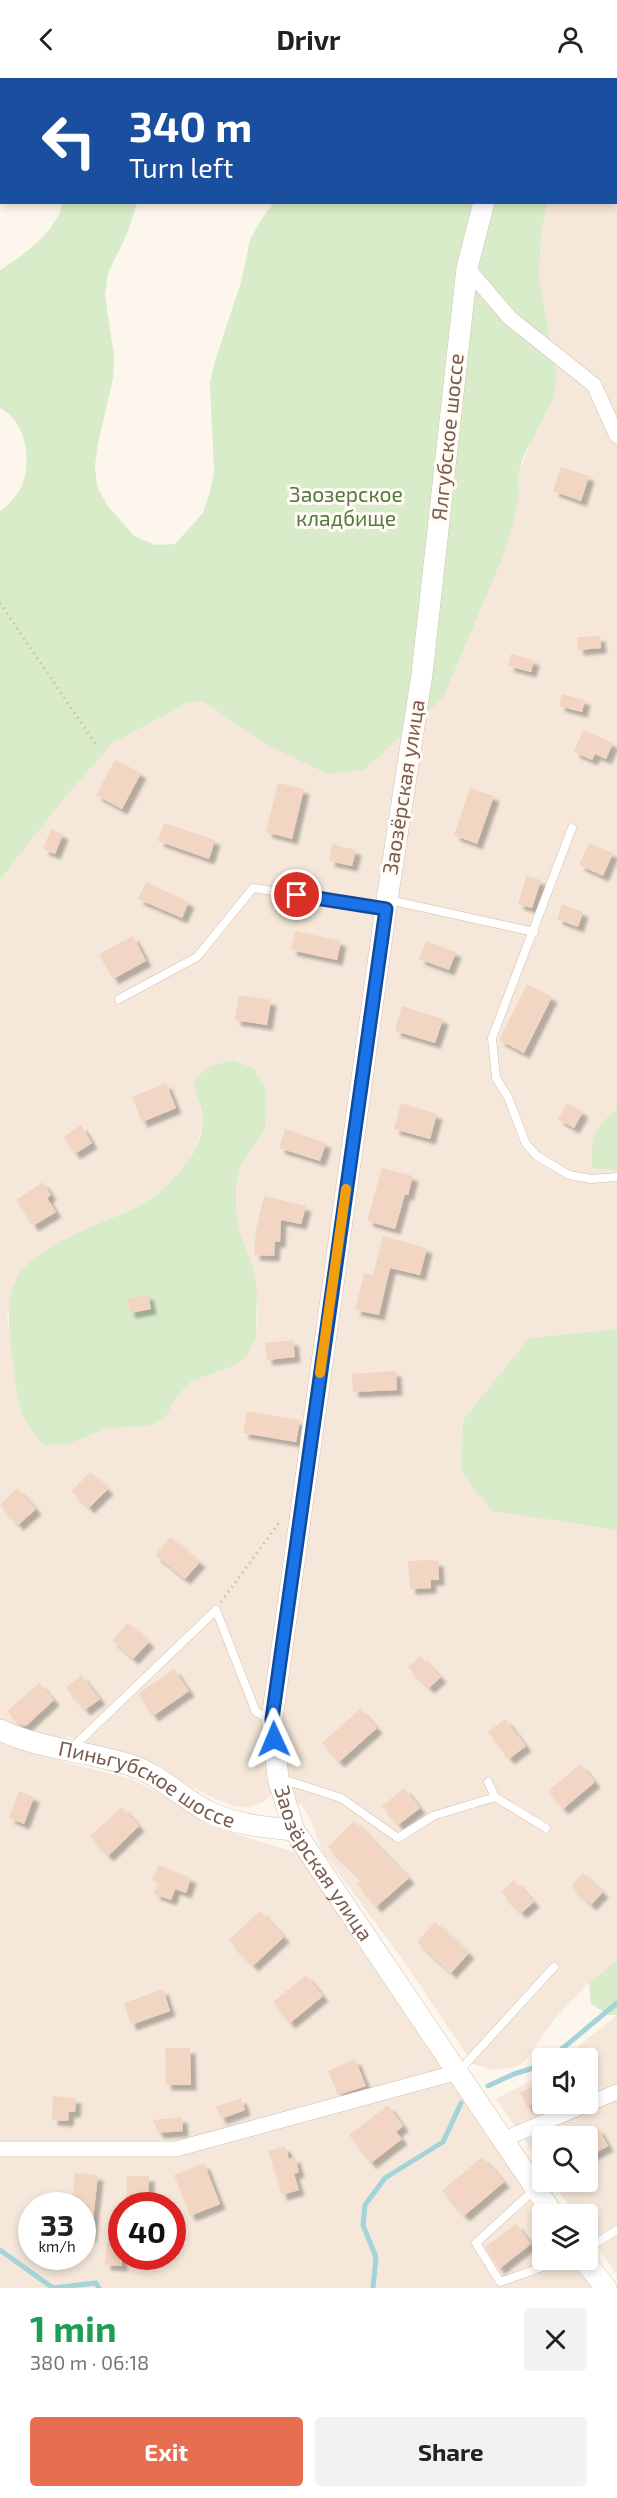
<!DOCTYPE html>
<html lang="en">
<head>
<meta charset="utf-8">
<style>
  :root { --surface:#fff; --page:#f2f2f2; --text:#222; --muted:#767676; --accent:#e76f51 }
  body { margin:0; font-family:"Exo 2",sans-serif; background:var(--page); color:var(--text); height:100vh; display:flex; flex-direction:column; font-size:22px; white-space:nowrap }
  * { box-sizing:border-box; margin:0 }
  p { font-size:20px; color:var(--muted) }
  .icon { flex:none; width:33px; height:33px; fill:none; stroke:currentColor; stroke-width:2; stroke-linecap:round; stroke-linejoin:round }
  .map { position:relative; height:2210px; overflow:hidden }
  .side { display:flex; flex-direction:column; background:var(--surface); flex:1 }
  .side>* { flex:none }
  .hud { position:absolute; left:0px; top:0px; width:618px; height:126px; box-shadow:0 3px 9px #0003; background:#1a4fa0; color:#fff; overflow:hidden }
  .tools { position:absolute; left:532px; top:1970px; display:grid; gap:12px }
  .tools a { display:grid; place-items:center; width:66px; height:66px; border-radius:6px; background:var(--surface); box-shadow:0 3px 9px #0003; font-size:30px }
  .speed { position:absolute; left:18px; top:2114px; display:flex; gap:12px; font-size:30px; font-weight:700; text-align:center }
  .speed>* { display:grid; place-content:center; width:78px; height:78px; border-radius:50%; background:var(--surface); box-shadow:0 3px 9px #0003; line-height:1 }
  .speed small { font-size:15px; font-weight:400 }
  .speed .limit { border:9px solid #d22; background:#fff; color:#111 }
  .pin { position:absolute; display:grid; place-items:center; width:51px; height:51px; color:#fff; margin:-26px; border:3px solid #fff; border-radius:50%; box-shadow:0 2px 6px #0007 }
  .me { position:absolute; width:66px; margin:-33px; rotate:359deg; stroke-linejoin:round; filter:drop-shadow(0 0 4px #0008) }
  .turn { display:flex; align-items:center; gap:21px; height:126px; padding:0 30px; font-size:27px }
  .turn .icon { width:78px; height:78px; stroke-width:2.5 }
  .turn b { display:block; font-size:42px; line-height:51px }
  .round { display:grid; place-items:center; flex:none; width:63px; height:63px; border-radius:6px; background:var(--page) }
  .headline { display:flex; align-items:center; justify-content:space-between; height:102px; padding:0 30px }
  h1 { font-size:36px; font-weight:700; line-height:45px; color:#1e9e55 }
  .action { display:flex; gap:12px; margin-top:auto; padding:12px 30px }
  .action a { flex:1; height:69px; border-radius:6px; background:var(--accent); color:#fff; font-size:24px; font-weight:700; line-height:69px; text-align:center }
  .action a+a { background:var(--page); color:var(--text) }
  header { display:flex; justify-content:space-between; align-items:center; height:78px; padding:0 30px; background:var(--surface); font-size:27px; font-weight:700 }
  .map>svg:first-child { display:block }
  .residential { fill:#f5e8da; fill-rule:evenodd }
  .green { fill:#d8ecc9 }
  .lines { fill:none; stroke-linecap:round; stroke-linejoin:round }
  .stream { stroke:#a5d3da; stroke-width:5 }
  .building { fill:#f3d5c3; filter:url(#shadow) }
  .lane-casing { stroke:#d1beb0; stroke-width:9 }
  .street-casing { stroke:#d1beb0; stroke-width:16 }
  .secondary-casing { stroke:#d6c0b0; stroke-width:22 }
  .path { stroke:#d9b8a5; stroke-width:3; stroke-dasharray:1.5 4.5; stroke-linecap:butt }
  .lane { stroke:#fff; stroke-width:8 }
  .street { stroke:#fff; stroke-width:15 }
  .secondary { stroke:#fff; stroke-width:21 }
  .route-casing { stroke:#114b97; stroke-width:15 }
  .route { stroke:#1a73e8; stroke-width:10 }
  .slow { stroke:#f59e0b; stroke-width:10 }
  .labels { text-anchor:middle; stroke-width:6; stroke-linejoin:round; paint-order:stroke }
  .street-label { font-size:21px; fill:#7a5c4d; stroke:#fffaf3 }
  .park-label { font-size:21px; fill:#537a41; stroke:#fffaf3 }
</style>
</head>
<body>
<header><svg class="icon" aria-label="back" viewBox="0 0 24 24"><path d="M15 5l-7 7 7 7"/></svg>Drivr<svg class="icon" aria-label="person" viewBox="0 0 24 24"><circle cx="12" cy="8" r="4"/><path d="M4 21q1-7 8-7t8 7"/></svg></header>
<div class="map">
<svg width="617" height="2210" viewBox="0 0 617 2210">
  <defs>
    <filter id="shadow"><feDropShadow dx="5.5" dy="5.5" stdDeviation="1.5" flood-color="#0004"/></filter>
  </defs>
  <rect width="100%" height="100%" fill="#fdf6ec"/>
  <path class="residential" d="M577 0H617V1030L612 1034 593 1090 617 1093V1251L529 1260 463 1342 461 1393 491 1433 617 1452V1882L589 1905 558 1937 524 1984 515 1989 493 1992 473 1986 400 1878 322 1773 310 1740 301 1727 271 1716 265 1723 249 1730 233 1728 205 1716 160 1692 70 1659 47 1662 0 1642V802L66 718 113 665 187 625 203 623 269 668 519 418 518 397 533 358 553 321 557 301 539 198 541 157 547 125 616 124V2L576 1ZM194 1002 266 1031 265 1052 241 1087 236 1108V1129L239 1152 255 1194 258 1237 256 1257 231 1289 192 1303 177 1318 167 1337 149 1348 108 1350 68 1366 21 1332 7 1240 18 1199 49 1170 144 1125 161 1113 176 1098 189 1081 199 1062 203 1042Z
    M0 1661 39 1677 131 1701 168 1720 211 1748 297 1775 543 2136V2181H580L602 2210H0ZM32 2127H82V2178H32ZM122 2127H172V2178H122Z
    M617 1937V2197L588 2155V2136H575L552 2103H588V2058H543V2089L496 2021 543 1996V2025H588V1980H564Z"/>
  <path class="green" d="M0 0H577L2 2 0 75Z
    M63 125H137L127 156 108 195 105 217 114 279 113 301 98 365 95 387 97 408 107 427 134 458 155 467 175 466 203 435 210 414 214 394 210 305 215 283 241 204 250 162 261 142 274 125H547L541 157 539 198 557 301 553 321 524 377 518 397 519 418 515 438 503 478 443 620 364 692 328 696 269 668 203 623 187 625 113 665 66 718 0 802V434C8 427 16 419 21 409 33 384 26 343 0 330V192C24 177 56 154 63 125Z
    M232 982 253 990 265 1008 266 1031 265 1052 241 1087 236 1108V1129L239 1152 255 1194 257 1216 256 1257 248 1277 231 1289 192 1303 177 1318 167 1337 149 1348 108 1350 68 1366 44 1367C17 1341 18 1319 13 1284 10 1258 3 1222 18 1198 40 1163 108 1145 144 1125 160 1116 172 1103 184 1088 194 1076 203 1058 203 1042 202 1030 196 1015 193 1002L211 988Z
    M617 1030V1093L592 1090C590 1061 595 1050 617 1030Z
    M617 1251V1452L491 1433 461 1393 463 1342 529 1260Z
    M617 1882V1937H609L591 1926 589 1905Z"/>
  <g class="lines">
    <path class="stream" d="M551 1980 617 1925
      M488 2008 514 1996 543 1987
      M0 2172 53 2210 96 2205 99 2210
      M373 2210 376 2179 363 2147 365 2127 385 2100 443 2064 461 2025"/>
  </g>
  <path class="building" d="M561 389 589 398 581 423 553 413Z
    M600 558 601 570 578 572 577 559Z
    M511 576 534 582 531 594 508 588Z
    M562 616 585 622 582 634 559 628Z
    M583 652 613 665 606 681 595 676 592 682 574 674Z
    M115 682 141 695 122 731 96 717Z
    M278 705 304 711 292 761 266 754Z
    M470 710 494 718 477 766 454 757Z
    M164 745 215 762 209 781 158 763Z
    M51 751 63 756 55 776 43 771Z
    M589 765 613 775 603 798 579 787Z
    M332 766 356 772 352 788 329 783Z
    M526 798 541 802 532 830 518 826Z
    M146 804 189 824 182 840 138 821Z
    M562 826 583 834 578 849 557 841Z
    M295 853 341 863 337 882 291 872Z
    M133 858 146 883 113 901 99 876Z
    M426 863 456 874 449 892 419 881Z
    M527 906 552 919 524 975 499 962Z
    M239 917 271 922 267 947 235 942Z
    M402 928 443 941 435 965 395 953Z
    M166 1005 176 1030 142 1044 132 1019Z
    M401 1025 437 1036 430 1061 394 1051Z
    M567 1025 583 1034 574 1050 558 1041Z
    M81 1047 92 1065 75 1076 63 1059Z
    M285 1051 326 1065 320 1083 279 1070Z
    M382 1090 413 1098 408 1117 405 1116 395 1151 367 1143Z
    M43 1104 51 1117 47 1120 56 1134 33 1148 16 1122Z
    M264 1118 306 1128 301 1146 281 1142 280 1164H275L274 1178 254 1177 256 1152Z
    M383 1158 427 1170 420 1197 390 1190 379 1237 355 1232 364 1195 373 1197Z
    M148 1216 151 1231 130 1235 127 1221Z
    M293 1262 295 1279 267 1282 265 1265Z
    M396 1293 397 1312 353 1314 352 1296Z
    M247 1333 300 1342 296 1364 243 1355Z
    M90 1394 108 1411 89 1430 72 1413Z
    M17 1410 36 1431 18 1447 0 1427Z
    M170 1459 200 1484 185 1501 155 1477Z
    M430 1482 438 1483 439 1502H431V1510L410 1511 408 1483Z
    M128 1545 149 1564 133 1581 112 1562Z
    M420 1578 441 1599 429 1610 408 1589Z
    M174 1591 189 1613 153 1638 138 1616Z
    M81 1597 100 1621 85 1632 66 1610Z
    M39 1605 54 1622 26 1648 19 1646 7 1633Z
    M360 1631 377 1650 339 1684 322 1665Z
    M505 1641 526 1668 509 1681 488 1654Z
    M580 1686 595 1704 563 1731 548 1713Z
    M404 1710 420 1730 398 1747 382 1728Z
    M19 1713 34 1719 24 1746 9 1740Z
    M122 1729 139 1748 108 1778 90 1758Z
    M354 1743 409 1800 376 1829 357 1806 362 1802 328 1769Z
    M158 1787 191 1800 186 1815 175 1811 171 1822 154 1816 158 1805 152 1802Z
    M583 1795 603 1814 591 1827 571 1808Z
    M514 1802 534 1824 521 1835 501 1814Z
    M260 1833 284 1859 253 1888 229 1862Z
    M435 1844 469 1875 451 1895 417 1864Z
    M306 1897 323 1918 290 1945 273 1924Z
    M163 1911 170 1933 131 1947 124 1925Z
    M165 1970H190L191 2007H166Z
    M355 1981 366 2008 338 2017 328 1993Z
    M539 2005 543 2012V2020L527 2029 520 2015Z
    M53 2018 76 2020 75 2034H69L68 2043 52 2042Z
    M241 2020 245 2032 221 2041 216 2029Z
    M388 2027 403 2048 396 2054 402 2061 371 2085 349 2057Z
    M182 2039 183 2053 158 2055 153 2042Z
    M598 2050 608 2068 588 2079V2055Z
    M285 2068 289 2081 295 2079 299 2094 294 2096 299 2112 282 2117 268 2073Z
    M482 2079 504 2104 464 2138 442 2113Z
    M204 2085 220 2126 190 2138 174 2097Z
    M75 2095 98 2097 91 2159 82 2158V2127H71Z
    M127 2098H149L148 2127H126Z
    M516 2146 531 2166 499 2191 485 2169Z
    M107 2163 122 2164V2188L105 2187Z"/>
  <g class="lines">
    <defs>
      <path id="lane" d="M572 750 492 960 496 1000 508 1019 526 1066 537 1078 569 1097 591 1101 617 1099
        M389 822 534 854
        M119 921 197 879 253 810 385 830
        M72 1670 216 1532 256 1634 270 1641
        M282 1701 341 1720 398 1760 433 1738 495 1719
        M488 1704 495 1719 546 1750
        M460 1992 554 1889
        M535 2111 476 2165 500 2204 565 2181
        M588 2170 617 2152"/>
      <path id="street" d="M467 190 510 240 594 307 617 358
        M504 2061 617 2014
        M0 2071H176L458 1994"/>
      <g id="secondary">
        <path d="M549 2 550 0"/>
        <path id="s1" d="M484 124 467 190 422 596 387 822 272 1641 278 1700 294 1752 553 2136"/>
        <path id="s2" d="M0 1652C42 1672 89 1673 133 1688 161 1698 183 1721 209 1734 235 1747 265 1749 294 1752"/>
        <path d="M583 2181 606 2210"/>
      </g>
    </defs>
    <use href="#lane" class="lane-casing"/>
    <use href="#street" class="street-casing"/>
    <use href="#secondary" class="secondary-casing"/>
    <path class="path" d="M0 525 97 668
      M221 1524 281 1442"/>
    <use href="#lane" class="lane"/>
    <use href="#street" class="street"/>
    <use href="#secondary" class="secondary"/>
  </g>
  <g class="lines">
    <defs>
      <path id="route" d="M274 1661 272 1641 386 831 297 817"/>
    </defs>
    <use href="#route" class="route-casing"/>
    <use href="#route" class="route"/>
    <path class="slow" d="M320 1295 346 1111"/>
  </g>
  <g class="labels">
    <g class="street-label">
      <text transform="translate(448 359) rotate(-84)" y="7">Ялгубское шоссе</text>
      <text transform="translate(404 709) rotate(-81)" y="7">Заозёрская улица</text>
      <text dy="7" stroke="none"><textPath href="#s2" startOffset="158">Пиньгубское шоссе</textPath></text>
      <text dy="7" stroke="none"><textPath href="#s1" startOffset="1689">Заозёрская улица</textPath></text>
    </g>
    <g class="park-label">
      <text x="346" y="424">Заозерское<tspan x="346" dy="24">кладбище</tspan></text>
    </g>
  </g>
</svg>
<div class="tools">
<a><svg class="icon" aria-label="sound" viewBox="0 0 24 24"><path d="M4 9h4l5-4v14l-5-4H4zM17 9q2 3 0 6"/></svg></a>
<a><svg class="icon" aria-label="search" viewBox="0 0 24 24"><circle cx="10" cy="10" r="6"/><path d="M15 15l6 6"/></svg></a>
<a><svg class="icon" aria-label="layers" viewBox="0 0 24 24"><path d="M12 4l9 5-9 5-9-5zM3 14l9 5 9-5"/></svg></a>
</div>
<div class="speed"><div>33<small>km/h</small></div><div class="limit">40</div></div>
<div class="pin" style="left:297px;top:817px;background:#d93025"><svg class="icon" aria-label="arrive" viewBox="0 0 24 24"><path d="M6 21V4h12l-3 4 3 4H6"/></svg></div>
<svg class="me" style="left:274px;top:1661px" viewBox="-20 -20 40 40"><path d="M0-17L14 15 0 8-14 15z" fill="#1a73e8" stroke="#fff" stroke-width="4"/></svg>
<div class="hud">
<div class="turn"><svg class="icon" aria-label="left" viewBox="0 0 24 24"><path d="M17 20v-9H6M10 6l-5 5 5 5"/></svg><div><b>340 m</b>Turn left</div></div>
</div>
</div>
<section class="side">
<div class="headline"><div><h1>1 min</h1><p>380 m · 06:18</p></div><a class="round"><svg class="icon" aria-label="close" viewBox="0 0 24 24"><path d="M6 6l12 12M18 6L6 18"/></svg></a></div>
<div class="action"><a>Exit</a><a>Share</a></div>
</section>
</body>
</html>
